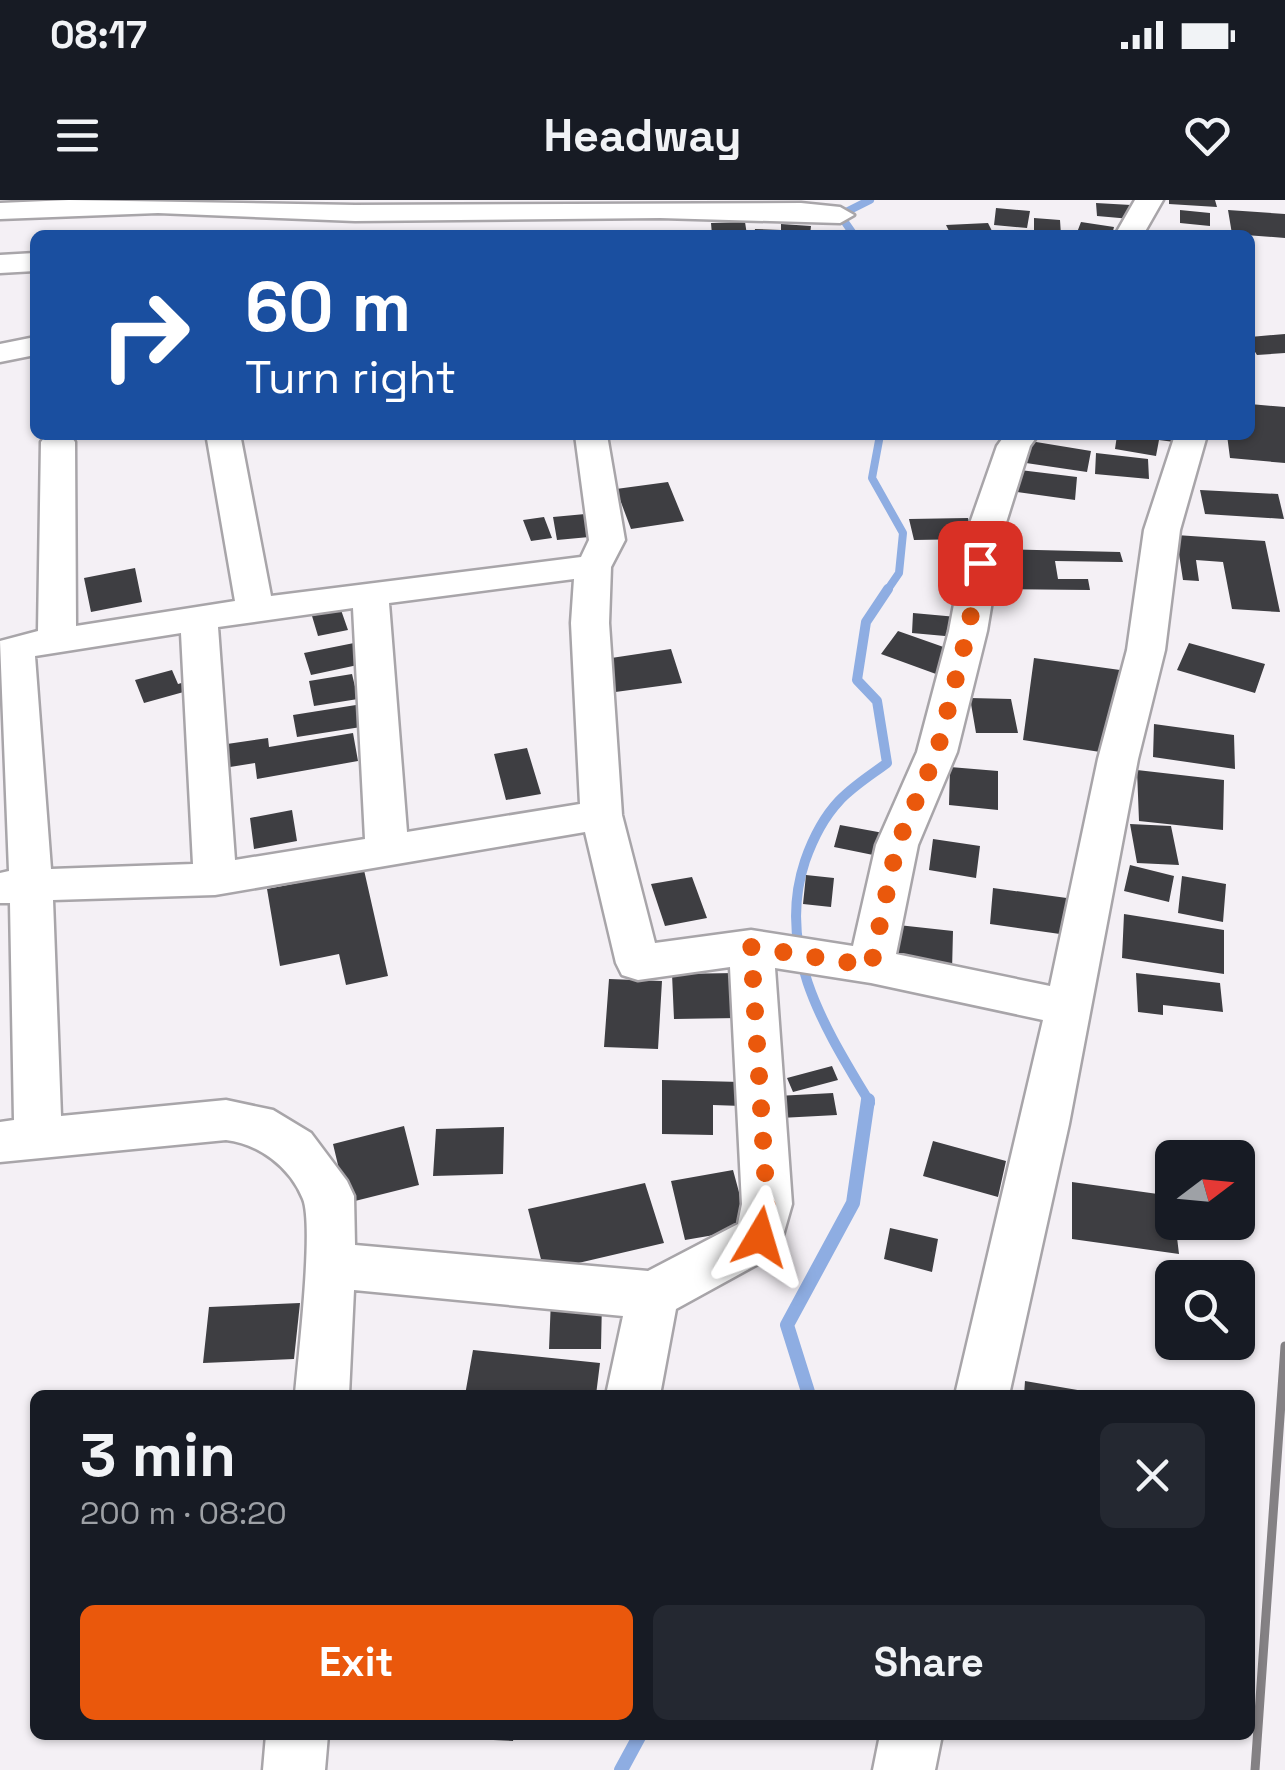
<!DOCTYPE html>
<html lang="en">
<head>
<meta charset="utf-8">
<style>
  :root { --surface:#171b24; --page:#242831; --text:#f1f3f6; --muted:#9ea1a6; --accent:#ea580c }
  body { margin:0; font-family:"Space Grotesk",sans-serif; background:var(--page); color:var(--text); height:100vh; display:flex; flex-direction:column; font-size:38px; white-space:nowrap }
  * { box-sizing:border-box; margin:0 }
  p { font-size:32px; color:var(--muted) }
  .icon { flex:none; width:55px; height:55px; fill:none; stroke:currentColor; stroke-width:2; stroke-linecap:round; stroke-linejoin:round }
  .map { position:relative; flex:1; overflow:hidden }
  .details { position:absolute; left:30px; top:1190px; width:1225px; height:350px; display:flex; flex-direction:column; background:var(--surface); border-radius:15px; box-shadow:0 2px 8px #0004 }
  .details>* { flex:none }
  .banner { position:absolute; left:30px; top:30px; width:1225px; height:210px; border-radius:15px; box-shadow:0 2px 8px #0004; background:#1a4fa0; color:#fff; overflow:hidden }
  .needle { width:65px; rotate:74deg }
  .tools { position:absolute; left:1155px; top:940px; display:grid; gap:20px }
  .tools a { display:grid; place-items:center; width:100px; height:100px; border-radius:15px; background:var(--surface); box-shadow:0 2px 8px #0004; font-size:50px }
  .pin { position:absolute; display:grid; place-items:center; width:85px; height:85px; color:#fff; margin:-42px; border-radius:20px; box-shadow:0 5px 15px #0006 }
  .me { position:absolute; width:110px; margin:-55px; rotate:7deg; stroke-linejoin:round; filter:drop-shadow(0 0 8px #0008) }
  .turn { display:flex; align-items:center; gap:35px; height:210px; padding:0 50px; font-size:45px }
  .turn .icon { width:130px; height:130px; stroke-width:2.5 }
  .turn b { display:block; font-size:70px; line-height:85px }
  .round { display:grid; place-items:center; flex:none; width:105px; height:105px; border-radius:15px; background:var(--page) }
  .summary { display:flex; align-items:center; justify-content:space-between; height:170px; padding:0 50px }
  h1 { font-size:60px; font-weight:800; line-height:75px }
  .button { display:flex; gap:20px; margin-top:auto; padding:20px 50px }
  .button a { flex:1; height:115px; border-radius:15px; background:var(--accent); color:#fff; font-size:40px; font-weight:800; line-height:115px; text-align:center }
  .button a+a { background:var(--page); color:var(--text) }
  .status { display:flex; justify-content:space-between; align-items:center; height:70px; padding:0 50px; background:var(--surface); direction:ltr }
  .status svg { height:28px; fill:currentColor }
  header { display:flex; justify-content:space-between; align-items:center; height:130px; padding:0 50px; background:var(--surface); font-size:45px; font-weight:800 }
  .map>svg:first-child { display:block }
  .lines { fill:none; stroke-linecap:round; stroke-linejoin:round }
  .stream-far2 { stroke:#8eade2; stroke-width:8 }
  .stream-far1 { stroke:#8eade2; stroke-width:10 }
  .stream { stroke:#8eade2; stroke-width:14 }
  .building { fill:#3e3e42 }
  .street-casing { stroke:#a8a5a9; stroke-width:5 }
  .street { fill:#fff; fill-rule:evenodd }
  .rail { stroke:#848184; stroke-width:9 }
  .route { stroke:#ea580c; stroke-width:18; stroke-dasharray:0 32.4 }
</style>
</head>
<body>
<div class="status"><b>08:17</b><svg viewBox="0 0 49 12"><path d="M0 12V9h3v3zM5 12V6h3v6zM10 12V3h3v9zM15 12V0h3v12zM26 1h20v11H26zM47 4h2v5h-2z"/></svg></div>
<header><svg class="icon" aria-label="menu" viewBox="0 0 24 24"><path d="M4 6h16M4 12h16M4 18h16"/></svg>Headway<svg class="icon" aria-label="heart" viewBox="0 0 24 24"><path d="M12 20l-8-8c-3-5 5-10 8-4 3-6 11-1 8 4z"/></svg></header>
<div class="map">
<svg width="1285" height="1570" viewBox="0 0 1285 1570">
  <rect width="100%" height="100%" fill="#f4f0f5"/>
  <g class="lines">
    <path class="stream-far2" d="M854 35 840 15 870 0
      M880 235 872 278 903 333 899 373 886 392"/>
    <path class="stream-far1" d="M870 903C825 828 775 751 805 661 812 641 824 617 839 601 853 586 871 575 887 563L877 501 857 480 866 422 888 389"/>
    <path class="stream" d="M809 1195 787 1125 853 1003 868 900
      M621 1570 640 1535"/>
  </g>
  <path class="building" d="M1169 0H1215L1217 7 1169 4Z
    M1096 3 1131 5V19L1097 16Z
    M996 8 1030 11 1027 28 994 25Z
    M1180 10 1210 13V26L1180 23Z
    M1228 10 1285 14V38L1232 34Z
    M1034 18 1060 20 1061 35H1034Z
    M745 22 747 35H712L711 23Z
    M1081 22 1114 27 1112 35H1076Z
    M988 23 994 35H951L946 25Z
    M781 24 811 26 810 35H754L755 29 781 30Z
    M1285 134V153L1257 155 1250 144V137Z
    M1250 204 1285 207V263L1230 258 1227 235H1250Z
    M1117 235H1175L1174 242 1159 240 1156 256 1115 249Z
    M1030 241 1091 251 1087 272 1026 263Z
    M1096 253 1148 259 1149 279 1095 274Z
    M1020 270 1077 277 1075 300 1017 292Z
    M668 282 684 321 631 329 616 289Z
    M1200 290 1278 294 1284 319 1205 314Z
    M596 313 600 336 557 340 553 317Z
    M544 317 552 338 531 341 523 320Z
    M968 318 974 339 914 340 909 319Z
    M1176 335 1265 341 1280 412 1232 409 1223 362 1196 360 1199 381 1183 380Z
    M997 349 1120 352 1123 362 1055 361 1058 379H1088L1090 390 1004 389Z
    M135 368 142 402 91 412 84 378Z
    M341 410 348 430 318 436 312 416Z
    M913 413 957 417 956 437 912 433Z
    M898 431 952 450 936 474 881 454Z
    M359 442 367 463 311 475 304 453Z
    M1189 443 1265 464 1255 493 1177 470Z
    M671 449 682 483 608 493 598 460Z
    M1034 458 1120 470 1113 554 1023 540Z
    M172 470 178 484 195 479 198 488 144 503 135 480Z
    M352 474 358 499 314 506 309 481Z
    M970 498 1011 499 1018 533H976Z
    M356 505 361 527 297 537 293 515Z
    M1154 524 1234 535 1235 569 1153 557Z
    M353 533 358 561 257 579 255 563 230 567 227 544 268 538 269 547Z
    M527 548 541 594 506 600 494 554Z
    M950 567 998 571V610L949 605Z
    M1137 570 1224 580 1223 630 1139 621Z
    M292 610 297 641 254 649 250 618Z
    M1130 624 1171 626 1179 665 1137 663Z
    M840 625 889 634 883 657 834 647Z
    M933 639 980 646 976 678 929 670Z
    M1130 665 1174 676 1169 702 1124 691Z
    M364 670 388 776 346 785 339 754 280 766 267 689Z
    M806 675 834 678 831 707 803 704Z
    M1182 676 1226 684 1223 722 1178 713Z
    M692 677 707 718 665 726 651 684Z
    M993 688 1074 699V736L990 724Z
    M1124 714 1224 730V774L1122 758Z
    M889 724 953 731 952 771 886 763Z
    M736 773 739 818 674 819 672 774Z
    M1136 773 1220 783 1223 812 1163 805V815L1138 812Z
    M609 779 662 781 658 849 604 847Z
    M832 866 838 880 793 892 787 878Z
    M662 880 741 882 742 906 713 905V935L662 934Z
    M833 893 837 915 780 918 777 896Z
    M404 926 419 985 347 1003 333 944Z
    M504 927 503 974 433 976 436 929Z
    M933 941 1006 961 998 997 923 976Z
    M733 970 749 1029 685 1040 671 981Z
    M1072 982 1172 996 1179 1054 1072 1039Z
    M645 983 664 1043 544 1071 528 1009Z
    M890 1028 938 1039 932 1072 884 1059Z
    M551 1099 602 1100 601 1149H549Z
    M300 1103 294 1159 203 1163 209 1107Z
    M473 1150 600 1163 596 1195H465Z
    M1025 1181 1095 1193V1195H1024Z
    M450 1535H514L513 1541 449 1538Z"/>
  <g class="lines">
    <defs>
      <path id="street" d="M69 0 355 5 801 3 840 7 854 15 840 23 660 18 355 21 158 13 0 19V3Z
        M1135 0H1163L1143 35H1115Z
        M35 53V71L0 73V55Z
        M35 137V155L0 162V144Z
        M46 235H70L75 242 76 426 235 401 207 239 210 235H238L241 239 271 396 581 357 589 340 575 235H607L625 340 611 367 609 423 622 615 655 743 751 730 853 746 876 645 917 552 949 431 968 329 997 246 1005 235H1038L1030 246 1004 329 987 431 957 552 918 645 896 754 1050 786 1098 559 1127 450 1144 330 1175 235H1207L1180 330 1165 450 1138 559 1069 924 1009 1195H955L1043 820 871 783 775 768 792 1004 778 1053 676 1109 660 1195H606L623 1116 354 1090 349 1195H295C298 1159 314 1026 303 999 290 967 259 944 226 940L0 962V922L14 920 10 703H0V673L9 671 0 441 38 431 41 242ZM574 379 571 423 580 604 407 632 389 403ZM353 408 365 639 235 660 218 427ZM181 433 193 664 51 669 35 456ZM585 632 616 763 622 775 638 780 730 767 742 1004 738 1024 648 1071 355 1045 354 996 347 981 311 933 273 910 226 900 61 916 53 700 215 695Z
        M266 1535H328L325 1570H263Z
        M880 1535H942L935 1570H873Z"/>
    </defs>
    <use href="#street" class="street-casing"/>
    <use href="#street" class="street"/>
    <path class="rail" d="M1255 1570 1285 1146"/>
  </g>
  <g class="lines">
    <path class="route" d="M760 1037 767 1004 751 747 871 766 897 645 937 552 968 431 980 363"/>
  </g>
</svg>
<div class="tools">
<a><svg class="needle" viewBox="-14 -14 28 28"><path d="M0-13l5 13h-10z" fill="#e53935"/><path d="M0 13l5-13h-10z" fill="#9ea1a6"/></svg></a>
<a><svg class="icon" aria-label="search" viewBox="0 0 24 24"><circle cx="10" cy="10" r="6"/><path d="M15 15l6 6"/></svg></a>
</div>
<div class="pin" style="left:980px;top:363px;background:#d93025"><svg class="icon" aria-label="arrive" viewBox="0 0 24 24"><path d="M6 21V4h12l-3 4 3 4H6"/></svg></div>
<svg class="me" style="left:760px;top:1037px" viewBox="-20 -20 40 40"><path d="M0-17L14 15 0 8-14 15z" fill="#ea580c" stroke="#fff" stroke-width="4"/></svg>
<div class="banner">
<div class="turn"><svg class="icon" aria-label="right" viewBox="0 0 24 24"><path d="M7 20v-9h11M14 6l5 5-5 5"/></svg><div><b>60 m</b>Turn right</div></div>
</div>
<section class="details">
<div class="summary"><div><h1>3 min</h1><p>200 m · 08:20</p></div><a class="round"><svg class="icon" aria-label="close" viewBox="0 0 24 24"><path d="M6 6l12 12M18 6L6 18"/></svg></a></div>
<div class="button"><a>Exit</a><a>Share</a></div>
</section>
</div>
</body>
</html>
